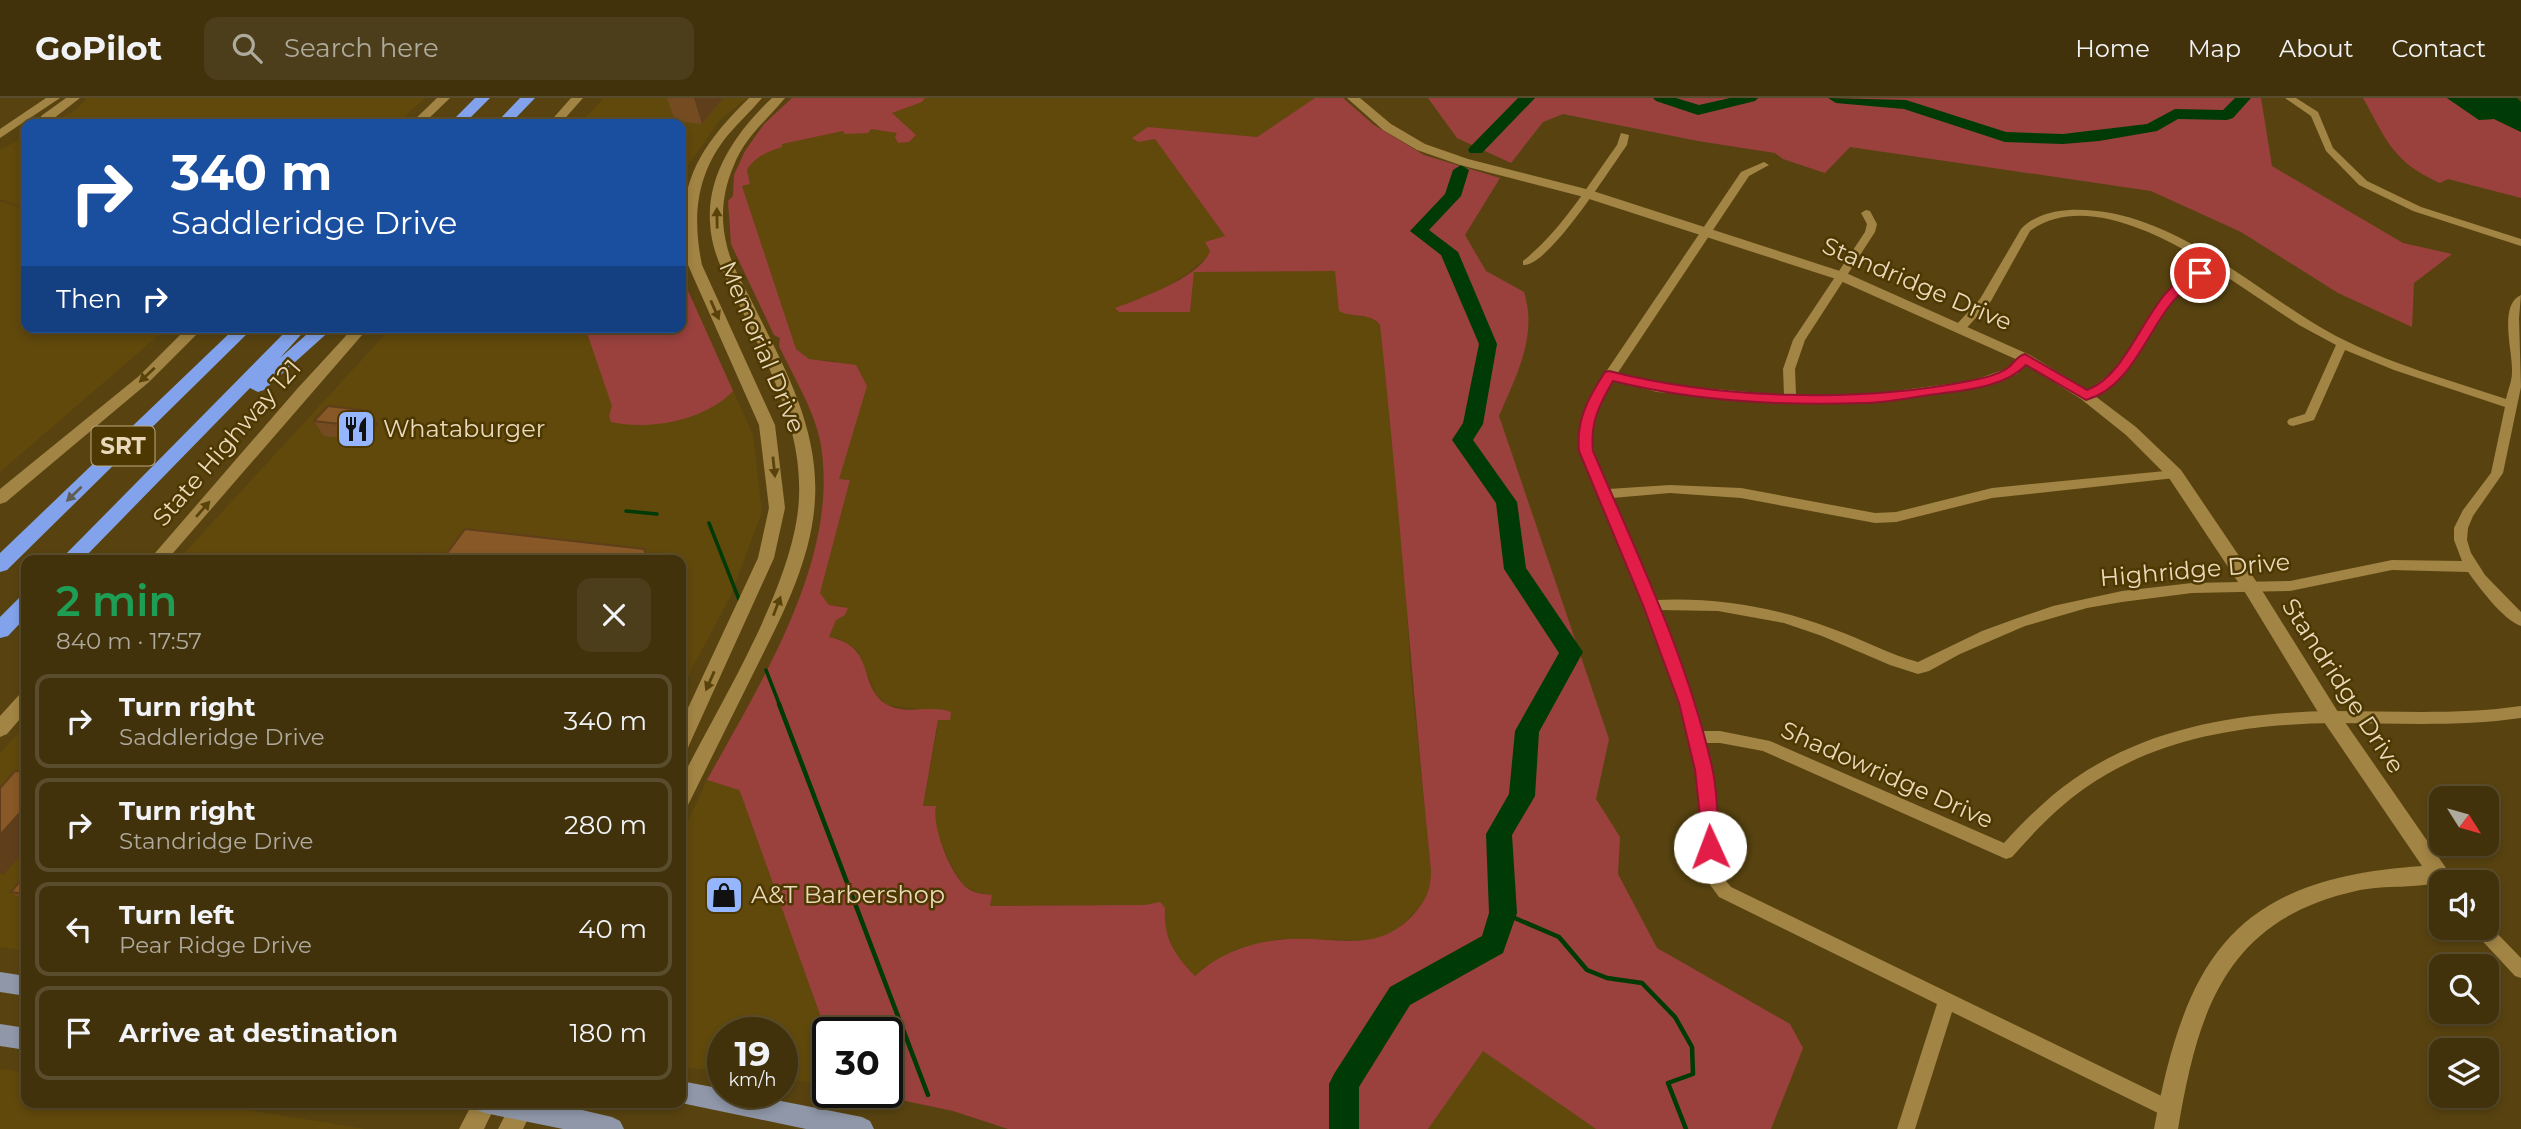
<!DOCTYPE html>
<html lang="en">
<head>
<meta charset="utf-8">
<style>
  :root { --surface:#42320c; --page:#4c3e1a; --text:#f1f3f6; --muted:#aeaa9d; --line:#5a4d2d }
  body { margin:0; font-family:Montserrat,sans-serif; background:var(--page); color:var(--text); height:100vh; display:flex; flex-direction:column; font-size:26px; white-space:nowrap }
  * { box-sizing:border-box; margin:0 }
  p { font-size:23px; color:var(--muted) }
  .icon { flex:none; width:38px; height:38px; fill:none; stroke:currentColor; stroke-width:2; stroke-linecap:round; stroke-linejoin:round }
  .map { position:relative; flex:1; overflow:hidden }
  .details { position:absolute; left:21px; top:457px; width:665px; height:553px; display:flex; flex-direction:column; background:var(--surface); border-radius:14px; box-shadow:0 4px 10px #0003,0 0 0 2px var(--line) }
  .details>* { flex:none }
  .guide { position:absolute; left:21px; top:21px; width:665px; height:214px; border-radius:14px; box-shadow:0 4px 10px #0003,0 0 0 2px var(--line); background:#1a4fa0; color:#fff; overflow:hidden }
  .needle { width:46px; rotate:127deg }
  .controls { position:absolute; left:2429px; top:688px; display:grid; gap:14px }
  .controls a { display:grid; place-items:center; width:70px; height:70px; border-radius:14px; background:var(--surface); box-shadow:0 4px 10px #0003,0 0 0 2px var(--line); font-size:35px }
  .speed { position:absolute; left:707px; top:919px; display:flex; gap:14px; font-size:35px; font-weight:700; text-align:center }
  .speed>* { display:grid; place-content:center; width:91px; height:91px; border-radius:50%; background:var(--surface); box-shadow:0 4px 10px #0003,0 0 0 2px var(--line); line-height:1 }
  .speed small { font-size:18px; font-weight:400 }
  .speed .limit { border:4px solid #111; border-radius:10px; background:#fff; color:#111 }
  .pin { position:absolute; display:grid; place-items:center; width:60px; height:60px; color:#fff; margin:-30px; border:4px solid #fff; border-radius:50%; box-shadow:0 2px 7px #0007 }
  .me { position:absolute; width:77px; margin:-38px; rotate:358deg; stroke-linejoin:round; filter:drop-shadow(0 0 5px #0008) }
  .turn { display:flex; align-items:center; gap:24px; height:147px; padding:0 35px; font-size:32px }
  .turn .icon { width:91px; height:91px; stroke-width:2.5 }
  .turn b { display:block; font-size:49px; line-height:60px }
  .then { display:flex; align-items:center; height:66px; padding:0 35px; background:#0003; gap:14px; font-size:26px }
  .round { display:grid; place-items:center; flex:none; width:74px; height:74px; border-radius:14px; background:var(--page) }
  .overview { display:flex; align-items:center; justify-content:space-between; height:119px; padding:0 35px }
  h1 { font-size:42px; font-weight:600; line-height:52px; color:#1e9e55 }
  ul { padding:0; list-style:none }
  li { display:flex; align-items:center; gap:21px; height:94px; margin:0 14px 10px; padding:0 21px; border:4px solid var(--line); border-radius:14px }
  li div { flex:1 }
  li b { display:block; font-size:26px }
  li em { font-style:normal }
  header { display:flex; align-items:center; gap:42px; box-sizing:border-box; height:98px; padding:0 35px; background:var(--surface); border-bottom:2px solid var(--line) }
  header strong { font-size:33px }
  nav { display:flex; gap:38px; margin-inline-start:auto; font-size:24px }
  .search { width:490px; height:63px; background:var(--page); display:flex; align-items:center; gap:18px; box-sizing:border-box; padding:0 24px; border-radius:14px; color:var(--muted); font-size:26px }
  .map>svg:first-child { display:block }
  .built { fill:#61490c }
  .green { fill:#9a413e }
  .water { fill:#003a07 }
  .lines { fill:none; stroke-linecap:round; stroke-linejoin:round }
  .stream-far1 { stroke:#003a07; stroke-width:3.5 }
  .stream { stroke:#003a07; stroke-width:4.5 }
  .river { fill:#003a07; fill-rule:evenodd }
  .street { fill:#a28444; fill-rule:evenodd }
  .secondary { fill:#a28444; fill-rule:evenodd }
  .primary { fill:#8f97a8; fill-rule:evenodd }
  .highway { fill:#82a3eb; fill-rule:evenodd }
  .wall { fill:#754c21 }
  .shaded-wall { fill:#5f3e1b }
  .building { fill:#885826; stroke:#5f3e1b; stroke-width:2 }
  .oneway { fill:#5a430b }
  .oneway2 { fill:#605d53 }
  .route { fill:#e11d48; stroke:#92132f; stroke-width:2 }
  .labels { text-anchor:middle; stroke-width:5; stroke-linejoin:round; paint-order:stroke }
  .shield { fill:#4d3801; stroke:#baa982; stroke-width:2 }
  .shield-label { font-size:23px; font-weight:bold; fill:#e9d9ba }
  .street-label { font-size:24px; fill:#e9d9ba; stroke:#4d3801 }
  .poi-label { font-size:24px; fill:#e9d9ba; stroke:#4d3801; text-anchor:start }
</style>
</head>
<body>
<header>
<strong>GoPilot</strong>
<div class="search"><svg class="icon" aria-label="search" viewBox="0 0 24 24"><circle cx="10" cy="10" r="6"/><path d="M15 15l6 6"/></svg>Search here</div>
<nav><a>Home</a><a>Map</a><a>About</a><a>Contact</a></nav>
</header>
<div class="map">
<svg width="2521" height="1031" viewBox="0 0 2521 1031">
  <rect width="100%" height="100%" fill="#584310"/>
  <path class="built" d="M87 0H425L396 26H49L77 11Z
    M604 0H747L719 23 687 69 681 92V26H579Z
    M925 0H1315L1257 39 1148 29 1135 44 1155 41 1225 138 1205 144 1210 153 1208 158 1188 175 1159 193 1116 210 1190 214 1194 174 1336 173 1347 217 1369 219 1380 227 1404 455 1410 569 1431 772V790L1423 805 1395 834 1379 842 1279 841 1236 851 1203 870 1195 878 1175 857 1164 826 1165 810 1147 807 990 808 991 797 978 795 963 787 949 762 934 728 933 718 923 709 939 622H950L920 611 887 607 876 596 857 552 840 541 829 539 836 522 841 519 843 508 829 507 820 495 850 382 839 381 837 263 809 261 796 251 742 88 750 86 747 72 751 65 763 56 782 49 781 46 843 33 846 36 868 35 871 31 898 35 903 45 909 44 916 37 892 15 922 4Z
    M26 38V110L0 101V52Z
    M0 103 26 112V229H168L0 374Z
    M681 177 753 337 762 414 730 499 681 591V462H178L392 229H681Z
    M26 627V853L0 849V655Z
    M707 682 739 692 742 699 828 939 826 986 782 981V934H723V974L681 969V737Z
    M1483 952 1596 1031H1428Z
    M0 971 26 975V1004L204 1005 366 1031H0Z"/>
  <path class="green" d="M792 0H925L922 4 892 15 916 37 909 44 898 45 895 39 897 35 871 31 868 35 845 36 843 33 782 46V49C768 54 755 58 747 72L750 86 742 88 796 251 809 261 856 267 867 288 839 381 850 382 820 495 829 507 848 510 845 517 836 522 829 539C877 549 857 587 886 606 904 618 931 606 951 614L950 622H938L923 708H936C931 728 952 782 970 792 977 796 984 796 992 797L990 808 1145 807 1160 804 1165 810C1163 840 1175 858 1195 878 1217 857 1247 845 1278 842 1328 835 1375 860 1414 816 1427 801 1431 791 1431 772 1412 591 1400 409 1380 227 1369 213 1352 221 1339 213L1335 173 1194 174 1190 214H1119L1115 210C1139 201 1201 179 1210 153L1205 144 1225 138 1155 41 1138 44 1132 40 1148 29 1257 39 1315 0H1343L1374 27 1424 57 1500 80 1465 137 1486 173 1524 194C1538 238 1516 278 1499 318L1609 641 1596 701 1620 739 1618 776 1657 850 1790 926 1803 950 1771 1031H1596L1483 953 1428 1031H1008L953 1013 863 994H887V934H828V939L742 699 739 692 707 682C761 583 842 459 820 342 813 310 793 278 779 248L780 240 774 237 731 146 728 103 733 98 734 77 745 53 764 26Z
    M1428 0H2261L2272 68 2403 145 2452 156 2414 185 2412 229 2338 195 2241 134 2151 93 1850 49 1825 75 1783 61 1775 55 1698 43 1563 16 1543 24 1511 65 1457 40Z
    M2363 0H2447L2479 22 2494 21 2521 34V100L2448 81 2440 85C2393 64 2387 43 2363 0Z
    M681 177 733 293C706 322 649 333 611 324L609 318 612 308 585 229H681Z"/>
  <path class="water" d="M2447 0H2517L2521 4V34L2494 21 2479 22Z"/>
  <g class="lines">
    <path class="stream-far1" d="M626 413 657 416
      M709 425 740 504
      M766 572 780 608"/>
    <path class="stream" d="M779 606 928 997
      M1503 815 1559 839 1587 872 1607 880 1642 885 1675 919 1692 949 1693 976 1668 985 1686 1031"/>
    <path class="river" d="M1518 0H1535L1482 55H1470L1468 52 1470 49Z
      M1653 0H1676L1699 7 1730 0H1758L1755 3 1698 17 1656 3Z
      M1828 0 1906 2 2006 34 2063 36 2147 26 2175 11 2223 12 2235 0H2251L2233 20 2227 22 2178 21 2157 33 2099 43 2063 46 2005 44 1904 11 1836 5Z
      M1461 67 1469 72 1461 98 1429 132 1458 154 1497 246 1483 326 1473 342 1517 404 1526 470 1583 554 1539 634 1535 698 1512 737 1517 815 1503 855 1410 907 1359 989V1031H1329V986L1334 976 1390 889 1482 838 1489 815 1486 736 1509 696 1515 633 1559 555 1504 471 1496 405 1452 342 1463 325 1479 246 1441 157 1410 133 1445 96 1453 72Z"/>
    <path class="street" d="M2285 0H2296L2318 14 2333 50 2367 83 2421 109 2521 141V148L2413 113 2359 87 2326 53 2311 18Z
      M1621 35 1629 37 1627 47C1611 69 1548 170 1523 167V163C1562 132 1588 87 1617 47Z
      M1764 64 1769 67 1749 78 1617 276 1657 286 1784 297 1783 271 1793 242 1865 134 1867 126 1861 115 1866 112 1870 113 1877 126 1875 134 1805 242 1795 271 1796 297H1865L1971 283 2009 270 2021 257 2025 256 2031 260 2017 276 1976 290 1865 305H1790L1657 294 1612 282C1582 327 1589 345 1608 391L1670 387 1741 390 1875 415 1896 414 1992 390 2175 372 2181 376 2175 380 1992 400 1896 424 1875 425 1741 400 1670 395 1612 400 1655 502C1716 499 1775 509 1833 531 1862 541 1888 556 1918 564L1982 533 2015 521 2053 508 2122 493 2192 485 2290 483 2392 462 2462 463 2454 442V430L2463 412 2491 375 2505 309 2394 272 2345 252 2314 322 2293 328 2289 327 2287 324 2289 321 2305 316 2336 247 2299 227 2215 171 2178 196 2118 281C2108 290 2096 302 2082 301L2080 298 2110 276 2121 263 2170 192 2208 166C2161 137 2082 95 2030 133L1991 203 1964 233H1956V227L1980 201 2021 131C2033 118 2052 113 2069 112 2172 108 2252 193 2336 238 2390 266 2449 282 2506 301 2508 292 2512 283 2512 274 2513 254 2498 207 2521 197L2519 220 2521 289 2503 375 2473 418 2468 430 2467 442 2471 455 2485 477 2521 514V528C2503 522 2479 489 2468 474L2392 472 2290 493 2192 495 2122 504 2087 510 2025 528 1960 556 1929 573 1918 576 1890 567 1822 538 1784 525 1718 513 1659 512 1683 570 1701 633H1720L1770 643 2004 745C2025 722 2048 699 2074 681 2150 628 2244 614 2334 613 2397 613 2459 617 2521 608V620C2459 629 2397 625 2335 625 2247 626 2158 639 2085 690 2058 709 2034 734 2012 759L2006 761 1763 653 1720 645H1704L1712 672 1721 777 1731 789 2176 1005 2178 1011 2176 1017 2169 1020 2162 1017 1952 914 1915 1031H1897L1937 906 1719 799 1705 780 1696 672 1669 570 1580 353 1581 324 1591 296 1741 74Z
      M2487 825 2521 860V880L2515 878 2475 835 2473 830H2487Z"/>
    <path class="secondary" d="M46 0H60L0 40V31Z
      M66 0H80L49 24H41V18Z
      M437 0H450L423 26H410Z
      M571 0H583L560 26H548Z
      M749 0H762C751 13 739 24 728 37 696 76 692 119 702 167L775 327 785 410 774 460 690 645 688 650 681 653V625L758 460 769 410 759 327 688 167C673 92 696 52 749 0Z
      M772 0H785C767 22 745 39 734 67 723 92 720 118 726 144 730 165 742 184 751 202 782 265 819 328 815 401 812 462 781 520 754 574 732 618 710 663 688 707L681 709V682C720 605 796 484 799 399 802 328 767 266 738 204 725 178 711 154 710 124 707 75 738 32 772 0Z
      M1347 0H1360L1391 26 1425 46 1468 61 1590 92 1846 175 2030 257 2091 295 2136 329 2181 372 2258 486 2338 614 2446 770 2449 776 2446 782C2418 792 2385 786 2356 793 2225 822 2198 913 2178 1031H2154C2186 857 2236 780 2422 768L2324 624 2246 496 2169 380 2126 337 2081 301 2020 263 1836 181 1580 98 1460 67 1417 52 1383 32Z
      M188 229H204L149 284 6 404 0 406V391L139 278Z
      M354 229H369L167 462H149L297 291Z
      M26 595V614L7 636 0 639V618L19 597Z
      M473 1004H497L484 1031H459Z
      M512 1004H536L523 1031H498Z"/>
    <path class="primary" d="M0 874 26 878V898L0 894Z
      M0 926 26 930V952L0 948Z
      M681 983 723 991V994H736L862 1019 870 1023 874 1031H806L681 1005Z
      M474 1004H548L612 1019 620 1023 624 1031H563L485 1015 477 1012Z"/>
    <path class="highway" d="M475 0H490L464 26H449Z
      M520 0H535L510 26H495Z
      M236 229H254L7 472 0 474V455Z
      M290 229H308L280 260 315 229H334L264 292 258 294 250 290 82 462H60Z
      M26 498V519L8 538 0 540V519L19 500Z"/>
  </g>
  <path class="wall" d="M667 0H723L702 26 675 23Z
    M414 229H435L433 232 415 231Z
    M370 313 379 327 366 342 324 338 314 323Z
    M26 776V803L23 802 11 794Z"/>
  <path class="shaded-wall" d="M694 0H723L702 26Z
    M370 313 379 327 366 342 357 328Z
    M26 708V751L3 777 0 775V737Z"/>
  <path class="building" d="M328 308 370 313 357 328 314 323Z
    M465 431 644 451 648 462H413L419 455 445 458Z
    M15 673 26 674V708L0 737V690Z
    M26 776V794L25 796 11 794Z"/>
  <defs><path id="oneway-solid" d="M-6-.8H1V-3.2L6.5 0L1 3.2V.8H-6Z" transform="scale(1.75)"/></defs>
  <g class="oneway">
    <use href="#oneway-solid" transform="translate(717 120) rotate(-91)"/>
    <use href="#oneway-solid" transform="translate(715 212) rotate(66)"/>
    <use href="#oneway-solid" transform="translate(147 277) rotate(137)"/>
    <use href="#oneway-solid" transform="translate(774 369) rotate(84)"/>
    <use href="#oneway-solid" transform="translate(203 411) rotate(-49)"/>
    <use href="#oneway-solid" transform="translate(777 508) rotate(-69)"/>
    <use href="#oneway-solid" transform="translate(710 583) rotate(114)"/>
  </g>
  <use class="oneway2" href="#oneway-solid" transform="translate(74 396) rotate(136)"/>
  <path class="route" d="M2200 171 2207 175C2195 186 2180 193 2170 207 2145 239 2129 290 2086 302L2026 267C2005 289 1966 292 1937 296 1912 299 1887 305 1863 305 1780 308 1693 303 1613 283 1599 307 1590 325 1593 353 1637 456 1687 559 1712 669 1718 694 1717 723 1720 749L1717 755 1710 757 1704 755 1695 672 1679 605 1643 507 1579 353C1576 322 1588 300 1605 274L1609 273C1718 301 1859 305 1969 283 1980 281 2000 276 2009 269 2015 264 2017 258 2025 256L2087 292C2135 274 2147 187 2200 171Z"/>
  <defs>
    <symbol id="restaurant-square" viewBox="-11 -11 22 22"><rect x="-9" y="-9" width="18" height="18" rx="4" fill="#95b6fd" stroke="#4d3801"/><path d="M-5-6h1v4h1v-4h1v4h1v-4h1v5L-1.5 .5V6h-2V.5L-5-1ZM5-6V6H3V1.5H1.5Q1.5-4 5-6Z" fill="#111"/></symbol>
    <symbol id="shop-square" viewBox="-11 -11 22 22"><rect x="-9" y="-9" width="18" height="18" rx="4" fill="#95b6fd" stroke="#4d3801"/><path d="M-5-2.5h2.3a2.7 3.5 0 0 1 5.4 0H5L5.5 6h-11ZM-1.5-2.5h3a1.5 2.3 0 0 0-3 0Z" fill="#111"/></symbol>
  </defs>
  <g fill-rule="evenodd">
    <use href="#restaurant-square" x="334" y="309" width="44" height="44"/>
    <use href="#shop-square" x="702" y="775" width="44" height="44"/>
  </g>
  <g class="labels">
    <rect class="shield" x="91.5" y="328.5" width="63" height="39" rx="5"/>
    <g class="shield-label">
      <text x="123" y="356">SRT</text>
    </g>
    <g class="street-label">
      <text transform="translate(1917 186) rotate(23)" y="8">Standridge Drive</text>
      <text transform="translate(762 249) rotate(67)" y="8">Memorial Drive</text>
      <text transform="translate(227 345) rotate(-49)" y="8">State Highway 121</text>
      <text transform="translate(2195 472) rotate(-5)" y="8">Highridge Drive</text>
      <text transform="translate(2343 588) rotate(57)" y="8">Standridge Drive</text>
      <text transform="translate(1887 677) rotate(24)" y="8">Shadowridge Drive</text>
    </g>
    <g class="poi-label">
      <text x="383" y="339">Whataburger</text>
      <text x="751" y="805">A&amp;T Barbershop</text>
    </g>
  </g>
</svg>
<div class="controls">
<a><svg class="needle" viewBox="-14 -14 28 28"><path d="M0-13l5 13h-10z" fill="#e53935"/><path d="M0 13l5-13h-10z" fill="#aeaa9d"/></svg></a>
<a><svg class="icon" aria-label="sound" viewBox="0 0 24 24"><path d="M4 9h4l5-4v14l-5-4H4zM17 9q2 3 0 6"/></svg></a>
<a><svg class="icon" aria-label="search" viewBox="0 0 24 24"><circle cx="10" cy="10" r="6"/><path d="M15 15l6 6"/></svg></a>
<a><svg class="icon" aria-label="layers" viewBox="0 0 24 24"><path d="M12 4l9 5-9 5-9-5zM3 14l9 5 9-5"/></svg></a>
</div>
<div class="speed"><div>19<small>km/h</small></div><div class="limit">30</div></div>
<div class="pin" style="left:2200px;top:175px;background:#d93025"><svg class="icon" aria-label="arrive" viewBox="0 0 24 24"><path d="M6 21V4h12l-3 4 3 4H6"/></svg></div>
<svg class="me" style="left:1710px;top:749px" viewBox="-20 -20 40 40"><circle r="19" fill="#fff"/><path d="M0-13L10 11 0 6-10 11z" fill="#e11d48"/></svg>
<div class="guide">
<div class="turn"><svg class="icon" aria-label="right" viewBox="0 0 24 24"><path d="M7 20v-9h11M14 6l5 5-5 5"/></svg><div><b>340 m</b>Saddleridge Drive</div></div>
<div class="then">Then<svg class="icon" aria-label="right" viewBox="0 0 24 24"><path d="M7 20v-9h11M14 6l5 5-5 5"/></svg></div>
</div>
<section class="details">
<div class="overview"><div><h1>2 min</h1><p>840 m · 17:57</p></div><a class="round"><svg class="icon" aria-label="close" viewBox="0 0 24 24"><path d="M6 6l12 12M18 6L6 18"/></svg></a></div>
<ul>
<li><svg class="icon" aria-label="right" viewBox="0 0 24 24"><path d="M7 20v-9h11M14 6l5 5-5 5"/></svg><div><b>Turn right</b><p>Saddleridge Drive</p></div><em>340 m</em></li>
<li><svg class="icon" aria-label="right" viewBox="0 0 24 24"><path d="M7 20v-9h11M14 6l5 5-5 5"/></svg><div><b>Turn right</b><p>Standridge Drive</p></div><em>280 m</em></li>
<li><svg class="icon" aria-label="left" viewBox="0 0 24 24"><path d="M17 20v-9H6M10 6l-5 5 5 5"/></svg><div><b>Turn left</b><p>Pear Ridge Drive</p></div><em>40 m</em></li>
<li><svg class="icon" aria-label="arrive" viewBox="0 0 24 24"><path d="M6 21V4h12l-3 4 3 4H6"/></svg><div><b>Arrive at destination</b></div><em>180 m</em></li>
</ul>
</section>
</div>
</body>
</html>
